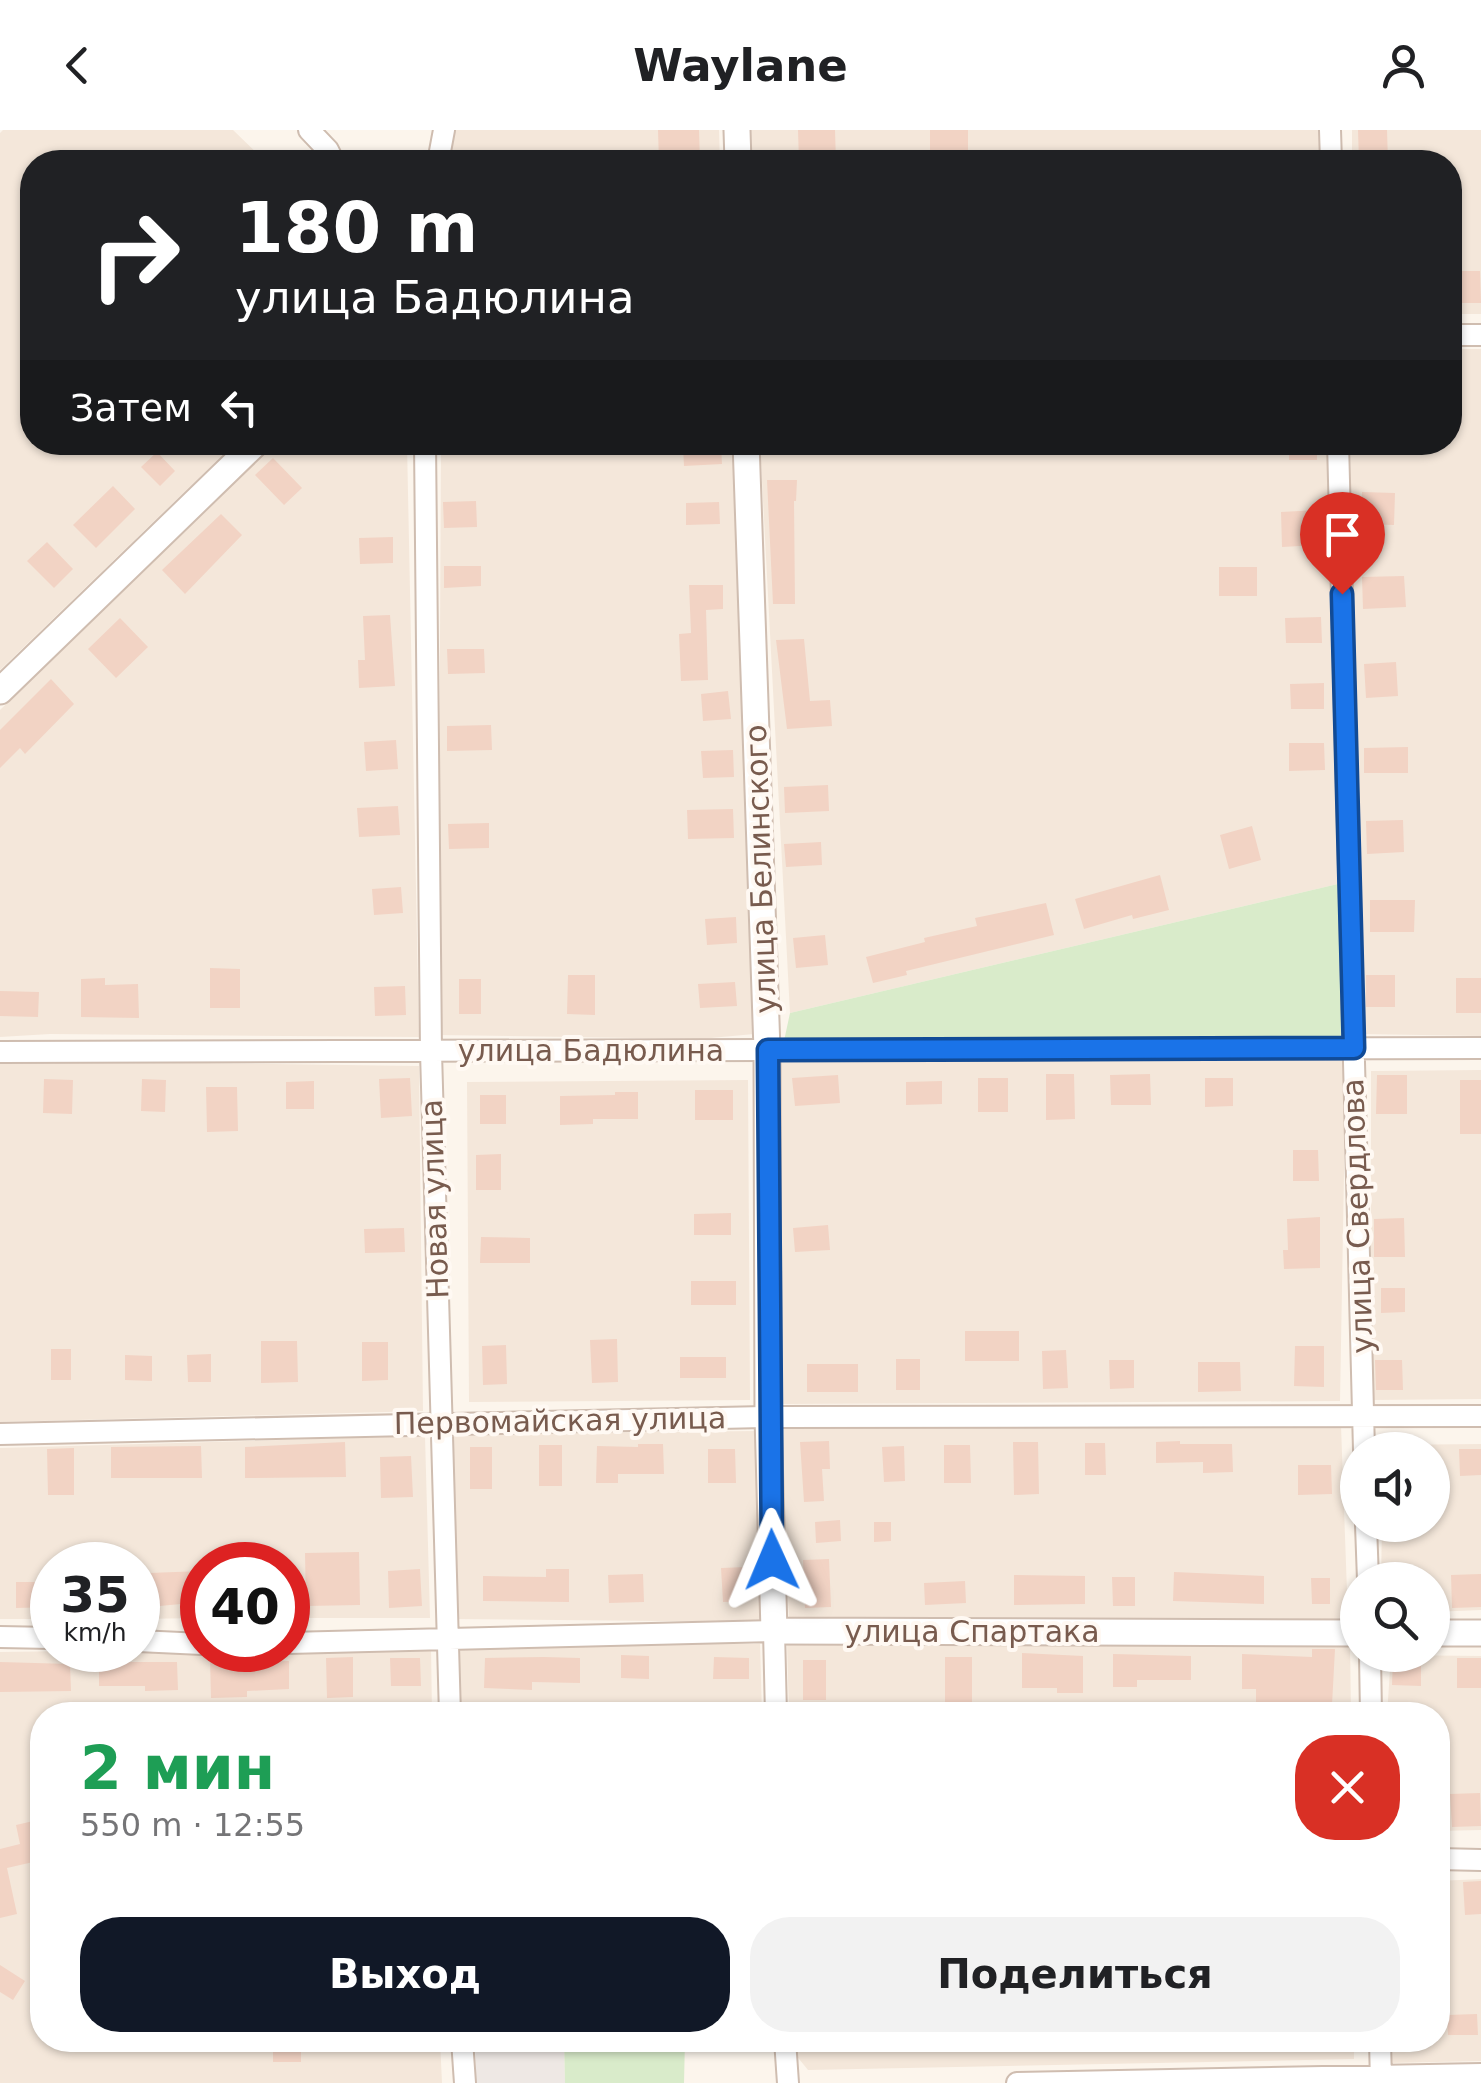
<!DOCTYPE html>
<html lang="ru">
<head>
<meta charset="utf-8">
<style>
  :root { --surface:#fff; --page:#f2f2f2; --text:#202124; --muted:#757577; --accent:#111827 }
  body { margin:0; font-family:"DejaVu Sans",sans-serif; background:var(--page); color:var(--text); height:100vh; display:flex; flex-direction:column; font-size:38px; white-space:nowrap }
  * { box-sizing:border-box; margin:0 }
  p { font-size:32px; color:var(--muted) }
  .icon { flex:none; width:55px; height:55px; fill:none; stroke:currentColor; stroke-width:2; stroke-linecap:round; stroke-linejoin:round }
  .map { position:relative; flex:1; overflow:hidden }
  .sheet { position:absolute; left:30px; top:1572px; width:1420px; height:350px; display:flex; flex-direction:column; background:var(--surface); border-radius:40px; box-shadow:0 2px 8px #0004 }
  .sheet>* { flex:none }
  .guide { position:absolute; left:20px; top:20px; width:1442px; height:305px; border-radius:40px; box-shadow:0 2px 8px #0004; background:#202124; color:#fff; overflow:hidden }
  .buttons { position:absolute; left:1340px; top:1302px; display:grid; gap:20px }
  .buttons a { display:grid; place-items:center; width:110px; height:110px; border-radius:50%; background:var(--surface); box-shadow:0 2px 8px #0004; font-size:50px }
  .speed { position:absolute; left:30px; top:1412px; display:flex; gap:20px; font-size:50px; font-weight:700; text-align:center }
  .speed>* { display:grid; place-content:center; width:130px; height:130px; border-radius:50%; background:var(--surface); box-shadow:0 2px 8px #0004; line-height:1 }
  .speed small { font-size:25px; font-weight:400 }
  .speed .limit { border:15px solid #d22; background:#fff; color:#111 }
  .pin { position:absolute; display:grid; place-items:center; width:85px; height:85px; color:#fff; margin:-102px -42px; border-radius:50% 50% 50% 0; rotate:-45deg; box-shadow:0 0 10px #0007 }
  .pin .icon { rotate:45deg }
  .me { position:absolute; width:110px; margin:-55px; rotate:359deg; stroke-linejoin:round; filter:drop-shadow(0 0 8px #0008) }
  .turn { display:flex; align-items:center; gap:35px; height:210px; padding:0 50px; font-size:45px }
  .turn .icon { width:130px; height:130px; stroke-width:2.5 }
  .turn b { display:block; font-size:70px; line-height:85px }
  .then { display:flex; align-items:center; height:95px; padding:0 50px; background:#0003; gap:20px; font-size:38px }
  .round { display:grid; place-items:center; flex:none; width:105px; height:105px; border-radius:40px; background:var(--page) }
  .summary { display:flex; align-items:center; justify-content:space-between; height:170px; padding:0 50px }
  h1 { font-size:60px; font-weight:600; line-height:75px; color:#1e9e55 }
  .button { display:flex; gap:20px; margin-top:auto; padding:20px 50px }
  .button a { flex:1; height:115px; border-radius:40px; background:var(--accent); color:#fff; font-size:40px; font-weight:600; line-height:115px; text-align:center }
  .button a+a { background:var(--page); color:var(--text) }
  header { display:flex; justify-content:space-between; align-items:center; height:130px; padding:0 50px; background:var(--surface); font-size:45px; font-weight:600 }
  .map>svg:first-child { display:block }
  .residential { fill:#f4e7da }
  .industrial { fill:#eee8e4 }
  .green { fill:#d9ebca }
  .building { fill:#f2d3c4 }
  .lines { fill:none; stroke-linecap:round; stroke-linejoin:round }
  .minor-casing { stroke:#cfbdb0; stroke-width:24 }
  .tertiary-casing { stroke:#cfbdb0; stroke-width:29 }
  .minor { stroke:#fff; stroke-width:20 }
  .tertiary { stroke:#fff; stroke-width:25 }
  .route-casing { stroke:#114b97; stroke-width:25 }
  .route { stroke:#1a73e8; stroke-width:18 }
  .labels { text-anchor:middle; stroke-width:8; stroke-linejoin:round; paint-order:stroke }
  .street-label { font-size:30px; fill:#785b4e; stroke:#fff9f3 }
</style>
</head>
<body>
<header><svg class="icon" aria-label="back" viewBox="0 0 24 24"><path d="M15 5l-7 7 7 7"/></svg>Waylane<svg class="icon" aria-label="person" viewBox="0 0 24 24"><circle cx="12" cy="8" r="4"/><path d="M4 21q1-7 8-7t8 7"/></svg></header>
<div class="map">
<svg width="1481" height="1953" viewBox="0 0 1481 1953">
  <rect width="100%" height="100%" fill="#fcf5ec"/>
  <path class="residential" d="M3 0H233L266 32H32V312L235 313 0 540V3Z
    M452 0H719L720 32H447Z
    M750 0H1319V32H750Z
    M1352 0H1481V184H1450V32H1352Z
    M1450 219H1481V906L1362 904 1350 313 1450 312Z
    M275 313H407L419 907 50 904 0 907V580Z
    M441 313H734L754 904 700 909 438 905Z
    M760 313H1334L1342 753 790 883Z
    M1346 929 1340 1271 783 1274 775 930Z
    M65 931 419 936 423 1281 0 1292V934Z
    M1481 940V1269L1371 1270V941Z
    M748 950 750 1270 469 1272 467 952Z
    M1341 1296 1348 1489H789L779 1298Z
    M758 1301 761 1492 457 1489 450 1304Z
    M425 1306 430 1488H288V1435H202V1488L138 1489V1435H52V1489H0V1318Z
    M1481 1314V1480L1433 1482 1432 1450H1381L1382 1395H1432V1320H1383V1315Z
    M1350 1510 1351 1585H789L787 1513Z
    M459 1514H760L762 1585H460Z
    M431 1516 432 1585H42V1910H440L442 1953H0V1522Z
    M1391 1525 1481 1526V1700L1438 1701V1585H1387Z
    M1481 1749V1931L1390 1933V1910H1438V1751Z
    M795 1910H1354V1929L808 1940 795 1924Z"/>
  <path class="industrial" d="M475 1910H564L565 1953H476Z"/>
  <path class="green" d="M1342 753 1345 906 784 911 790 883Z
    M564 1910H685L684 1953H565Z"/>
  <path class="building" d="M658 0H699L700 32H659Z
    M798 0H835L836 32H799Z
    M930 0H968V32H930Z
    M1358 0H1387L1388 32H1359Z
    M1450 141H1480L1481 173H1450Z
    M1289 312H1317V330H1289Z
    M721 315 722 334 684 336 683 317Z
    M157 322 175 341 160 356 141 337Z
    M273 328 302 358 284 375 255 345Z
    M767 350H797L796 371H794L795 474H773Z
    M113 356 135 379 96 418 73 395Z
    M1362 362 1395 363 1394 395 1361 394Z
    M476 371 477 397 444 398 443 372Z
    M719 372 720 394 686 395V373Z
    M1318 380 1319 415 1282 417 1281 382Z
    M221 384 242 405 185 464 162 440Z
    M393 407V433L360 434 359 408Z
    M47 412 73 439 54 458 27 431Z
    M444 436H481V456L444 458Z
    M1219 437H1257V466H1219Z
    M1404 446 1406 477 1363 479 1362 447Z
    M689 455H723V479L706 480 708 550 681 551 679 504 691 503Z
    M390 485 395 556 359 558 358 530H365L363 486Z
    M1321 487 1322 513H1286L1285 488Z
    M120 488 148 517 116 548 88 519Z
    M804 509 810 571 830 570 832 596 787 599 776 510Z
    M447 519H484L485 543 448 544Z
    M1396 532 1398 566 1366 568 1364 534Z
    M51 549 74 574 25 624 20 618 0 638V600Z
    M1324 553V579H1291L1290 554Z
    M728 561 731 589 703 591 701 564Z
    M491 595 492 620 447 621V596Z
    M396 610 398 639 366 641 364 612Z
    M1289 613H1324L1325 640 1289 641Z
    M1408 617V643H1364V618Z
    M733 620 734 647 703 648 701 621Z
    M828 655 829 681 785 683 784 657Z
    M398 676 400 705 359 707 357 678Z
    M733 679 734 708 688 709 687 680Z
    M1403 690 1404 722 1367 724 1366 691Z
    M489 693V718L449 719 448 694Z
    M1252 696 1261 730 1229 739 1220 705Z
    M821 712 822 735 786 737 784 714Z
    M1160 745 1169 780 1133 789 1132 785 1084 799 1075 769Z
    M401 757 403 783 374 785 372 759Z
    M1370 770H1415L1414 802H1370Z
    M1046 773 1054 805 906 841 907 845 873 853 866 827 925 812 924 808 977 796 975 788Z
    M736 787 737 813 707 815 705 789Z
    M825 805 828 835 796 838 793 808Z
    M210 838 240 839V878H210Z
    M568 845H595V885L567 884Z
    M1366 845H1395V877H1366Z
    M105 848V855L138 854 139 888 81 887V849Z
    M1456 848H1481V883H1456Z
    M459 849H481V884H459Z
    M735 852 737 876 700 878 698 854Z
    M405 856 406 885 375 886 374 857Z
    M0 861 39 862 38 887 0 886Z
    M1046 944H1074L1075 989 1046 990Z
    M1150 944 1151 975H1111L1110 945Z
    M838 945 840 973 795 976 792 948Z
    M1377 945H1407V984H1376Z
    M410 948 412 986 381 988 379 949Z
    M978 948H1008V982H978Z
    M1205 948H1233V976L1205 977Z
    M44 949 73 950 72 984 43 983Z
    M142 949 166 950 165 982 141 981Z
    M1460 950H1481V1004H1460Z
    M314 951V979H286V952Z
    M942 951V974L906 975V952Z
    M206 957H237L238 1001 207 1002Z
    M695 960H733V990H695Z
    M615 962H638V989H593V994L560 995V966L615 965Z
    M480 965H506V994H480Z
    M1293 1020H1318L1319 1051H1293Z
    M501 1024V1060H476V1025Z
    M731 1083V1105H694V1084Z
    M1320 1087V1138L1284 1139 1283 1120H1288L1287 1089Z
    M1404 1088 1405 1127H1374V1089Z
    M828 1095 830 1120 795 1122 793 1098Z
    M404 1098 405 1122 365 1123 364 1099Z
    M481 1107 530 1108V1133H480Z
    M691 1151H736V1175H691Z
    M1381 1158H1405V1182L1381 1183Z
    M965 1201H1019V1231H965Z
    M617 1209 618 1252 592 1253 590 1210Z
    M261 1211H297L298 1252 261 1253Z
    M362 1212H388V1250L362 1251Z
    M506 1215 507 1254 483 1255 482 1216Z
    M1295 1216H1324V1257L1294 1256Z
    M51 1219H71V1250H51Z
    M1066 1220 1068 1258 1043 1259 1042 1221Z
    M211 1224V1252H188L187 1225Z
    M125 1225 152 1226V1251L125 1250Z
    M680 1227H726V1248H680Z
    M896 1229H920V1260H896Z
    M1109 1230H1134V1258L1110 1259Z
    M1375 1230H1402L1403 1260H1376Z
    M1198 1232H1240L1241 1261 1198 1262Z
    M807 1234H858V1262H807Z
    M829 1311 830 1339H822L824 1371 804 1372 800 1312Z
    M1180 1311V1314H1232L1233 1342 1203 1343V1332L1156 1333V1312Z
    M345 1312 346 1347 245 1348V1317Z
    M1013 1312H1038L1039 1364 1014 1365Z
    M1085 1313H1105L1106 1345H1085Z
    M638 1314H663L664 1344H618V1353H596L597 1316 638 1317Z
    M539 1315H562V1356H539Z
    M944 1315H970L971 1353H944Z
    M201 1316 202 1348H111V1317Z
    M904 1316 905 1351 884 1352 882 1317Z
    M470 1317H492V1359H470Z
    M74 1318V1365H48L47 1319Z
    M708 1319H735L736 1353H708Z
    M1459 1319H1481V1345L1460 1346Z
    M411 1326 413 1367 381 1368 380 1327Z
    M1298 1335H1331L1332 1364 1298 1365Z
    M840 1390 841 1411 816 1413 815 1392Z
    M874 1392H891V1411L874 1412Z
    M359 1422 360 1475 306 1476 305 1423Z
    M829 1429 831 1477 805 1478 803 1430Z
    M747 1437 748 1471 723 1472 721 1438Z
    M420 1439 422 1476 389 1478 388 1441Z
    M546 1439H569V1472L483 1471V1446L546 1447Z
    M202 1441V1472L149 1477V1443Z
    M1174 1442 1264 1446V1474L1173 1471Z
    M643 1444 644 1472 609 1473 608 1445Z
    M1481 1444V1477L1452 1478 1451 1445Z
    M1014 1445 1085 1446V1474L1014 1475Z
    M1112 1447H1135V1476H1113Z
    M1311 1448H1330V1474H1312Z
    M965 1451 966 1473 925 1475 924 1453Z
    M16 1452H52V1477L16 1478Z
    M1312 1519H1335L1332 1575 1282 1577V1572H1256V1559H1242V1524L1312 1527Z
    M1022 1523 1083 1526V1563H1057V1558H1022Z
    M1113 1524 1191 1526V1550H1137V1557H1113Z
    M621 1525 649 1526V1549L621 1548Z
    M246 1527V1532L289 1531V1559L247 1561V1567L211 1568 210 1528Z
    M353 1527V1567L327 1568 326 1528Z
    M544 1527 580 1528V1553L532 1552V1560L484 1558 485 1528Z
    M714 1527 749 1528V1549H713Z
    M945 1527H972V1574H945Z
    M390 1528H420L421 1556H391Z
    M1393 1528H1421V1556L1392 1555Z
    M1457 1528H1481V1558H1457Z
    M803 1530H826V1570H803Z
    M0 1532 70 1534 71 1561 0 1562Z
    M99 1532H177L178 1560 145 1561V1556H99Z
    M1480 1663 1481 1696 1452 1697 1450 1664Z
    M42 1689V1730L7 1738 17 1784 0 1788V1719L20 1714 16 1695Z
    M1481 1751V1784L1465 1785 1463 1752Z
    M0 1835 25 1851 13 1870 0 1862Z
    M1477 1884 1478 1905H1448L1447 1885Z
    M273 1910H301V1932H273Z"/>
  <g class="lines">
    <defs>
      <path id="minor" d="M309 0 328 20 334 32
        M1330 0 1331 32
        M438 32 444 0
        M1450 205H1481
        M425 312 431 922 450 1585
        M1338 312 1364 1320
        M0 922 1481 918
        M0 1304 768 1287 1481 1286
        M1366 1395 1368 1450
        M0 1507 52 1508
        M138 1511 202 1514
        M288 1513 774 1501 776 1585
        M1370 1525 1371 1585
        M1438 1729 1481 1730
        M462 1910 465 1953
        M785 1910 788 1953
        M1380 1910 1381 1953
        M1017 1953 1481 1944"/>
      <path id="tertiary" d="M737 0 738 32
        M746 312 767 920 768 1287 774 1501 1358 1503
        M0 561 257 312
        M1432 1503H1481"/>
    </defs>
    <use href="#minor" class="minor-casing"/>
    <use href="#tertiary" class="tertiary-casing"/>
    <use href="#minor" class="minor"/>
    <use href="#tertiary" class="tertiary"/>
  </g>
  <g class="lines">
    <defs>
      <path id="route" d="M772 1430 768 920 1354 918 1342 464"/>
    </defs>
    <use href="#route" class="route-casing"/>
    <use href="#route" class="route"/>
  </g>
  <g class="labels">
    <g class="street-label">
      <text transform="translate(761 739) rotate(-92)" y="10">улица Белинского</text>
      <text x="591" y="931">улица Бадюлина</text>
      <text transform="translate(435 1069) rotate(-92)" y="10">Новая улица</text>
      <text transform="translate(1358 1086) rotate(-92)" y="10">улица Свердлова</text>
      <text transform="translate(560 1291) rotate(-1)" y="10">Первомайская улица</text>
      <text x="972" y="1512">улица Спартака</text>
    </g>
  </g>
</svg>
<div class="buttons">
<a><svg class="icon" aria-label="sound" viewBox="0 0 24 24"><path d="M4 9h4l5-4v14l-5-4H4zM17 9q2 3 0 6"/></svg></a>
<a><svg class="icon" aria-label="search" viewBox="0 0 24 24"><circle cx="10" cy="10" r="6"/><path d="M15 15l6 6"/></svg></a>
</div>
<div class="speed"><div>35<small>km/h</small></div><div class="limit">40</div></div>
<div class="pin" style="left:1342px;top:464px;background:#d93025"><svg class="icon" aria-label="arrive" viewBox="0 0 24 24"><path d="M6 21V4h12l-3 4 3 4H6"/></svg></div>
<svg class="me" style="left:772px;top:1430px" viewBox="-20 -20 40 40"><path d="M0-17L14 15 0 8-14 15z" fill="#1a73e8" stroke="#fff" stroke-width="4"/></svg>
<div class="guide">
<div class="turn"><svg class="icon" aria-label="right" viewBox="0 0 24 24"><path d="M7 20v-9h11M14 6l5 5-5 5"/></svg><div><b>180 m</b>улица Бадюлина</div></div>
<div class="then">Затем<svg class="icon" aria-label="left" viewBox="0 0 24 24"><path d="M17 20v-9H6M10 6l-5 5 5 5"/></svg></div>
</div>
<section class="sheet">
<div class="summary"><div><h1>2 мин</h1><p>550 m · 12:55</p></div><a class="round" style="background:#d93025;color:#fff"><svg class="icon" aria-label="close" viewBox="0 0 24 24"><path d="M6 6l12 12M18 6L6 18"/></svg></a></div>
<div class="button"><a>Выход</a><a>Поделиться</a></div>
</section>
</div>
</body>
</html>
